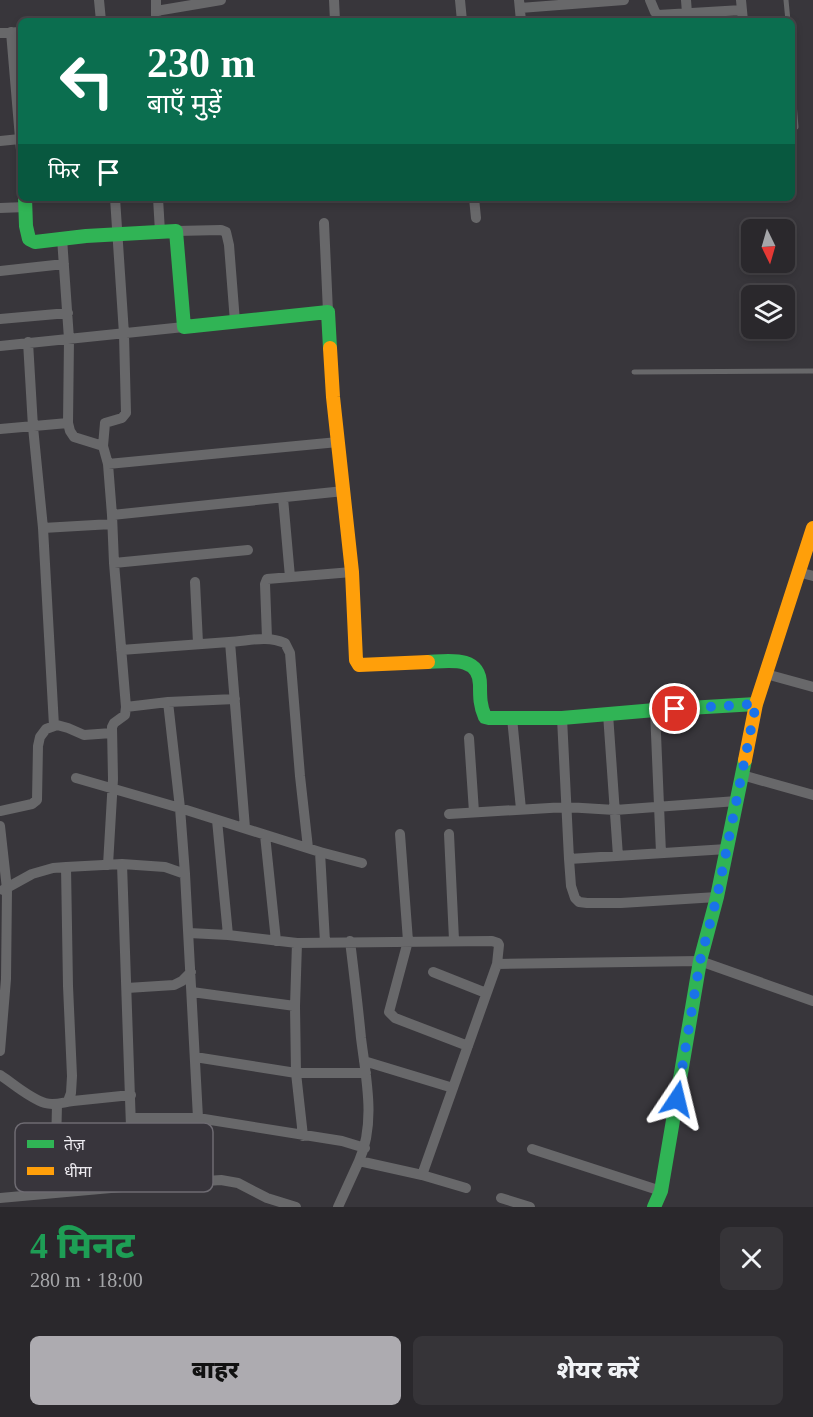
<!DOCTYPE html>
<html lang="hi">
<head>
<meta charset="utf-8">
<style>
  :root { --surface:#2a282c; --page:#363438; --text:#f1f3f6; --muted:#a5a6a9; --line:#464448; --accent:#adabb0 }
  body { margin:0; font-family:"Times New Roman","Noto Sans Devanagari",serif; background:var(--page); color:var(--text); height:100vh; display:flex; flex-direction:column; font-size:22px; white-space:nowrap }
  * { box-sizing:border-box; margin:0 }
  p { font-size:20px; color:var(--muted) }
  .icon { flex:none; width:33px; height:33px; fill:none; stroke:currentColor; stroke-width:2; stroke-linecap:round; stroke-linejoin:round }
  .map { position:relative; height:1207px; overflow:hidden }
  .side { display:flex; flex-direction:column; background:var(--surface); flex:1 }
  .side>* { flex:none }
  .hud { position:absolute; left:18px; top:18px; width:777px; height:183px; border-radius:9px; box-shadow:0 3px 9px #0003,0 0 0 2px var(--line); background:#0b6e4f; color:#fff; overflow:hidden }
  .needle { width:39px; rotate:175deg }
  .fabs { position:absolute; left:741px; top:219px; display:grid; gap:12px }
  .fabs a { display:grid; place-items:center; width:54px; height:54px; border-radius:9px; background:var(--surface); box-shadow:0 3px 9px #0003,0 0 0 2px var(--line); font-size:30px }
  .pin { position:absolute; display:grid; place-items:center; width:51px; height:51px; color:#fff; margin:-26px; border:3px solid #fff; border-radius:50%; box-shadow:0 2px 6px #0007 }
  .me { position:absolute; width:66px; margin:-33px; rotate:10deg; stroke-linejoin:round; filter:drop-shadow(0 0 4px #0008) }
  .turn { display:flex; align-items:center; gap:21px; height:126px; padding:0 30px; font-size:27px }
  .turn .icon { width:78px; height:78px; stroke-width:2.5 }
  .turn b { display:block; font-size:42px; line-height:51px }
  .then { display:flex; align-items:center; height:57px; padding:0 30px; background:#0003; gap:12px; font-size:22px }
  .round { display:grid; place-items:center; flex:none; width:63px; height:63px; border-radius:9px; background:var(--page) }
  .summary { display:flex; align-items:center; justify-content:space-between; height:102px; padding:0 30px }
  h1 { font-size:36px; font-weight:800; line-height:45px; color:#1e9e55 }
  .action { display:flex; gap:12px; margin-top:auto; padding:12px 30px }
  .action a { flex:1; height:69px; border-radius:9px; background:var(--accent); color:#111; font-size:24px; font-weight:800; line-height:69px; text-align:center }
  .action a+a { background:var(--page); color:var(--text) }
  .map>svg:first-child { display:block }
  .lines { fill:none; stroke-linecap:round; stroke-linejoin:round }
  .lane { stroke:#68686a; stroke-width:5 }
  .street { stroke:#68686a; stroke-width:10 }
  .fast { stroke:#30b455; stroke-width:14 }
  .slow { stroke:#ff9f0a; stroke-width:14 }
  .route { stroke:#1a73e8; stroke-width:10; stroke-dasharray:0 18 }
  .key { fill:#38353c; stroke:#6e6b72; stroke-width:1.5 }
  .key-label { font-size:16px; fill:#eceaef }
</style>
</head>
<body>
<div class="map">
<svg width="813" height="1207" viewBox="0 0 813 1207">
  <rect width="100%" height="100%" fill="#38363b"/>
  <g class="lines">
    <path class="lane" d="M786 0 788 21
      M792 79 796 127
      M634 372 813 371"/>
    <path class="street" d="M99 0 101 21
      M156 0V21
      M334 0 335 21
      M460 0 462 21
      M519 0 521 21
      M650 0 655 12 658 15 742 10
      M686 0 687 13
      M741 0 743 21
      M520 8 624 0
      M156 11 221 0
      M11 32 21 150
      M0 33 21 32
      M0 141 20 139
      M158 198 160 232
      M474 198 476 218
      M0 208 26 207
      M324 223 328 312
      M176 231 221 230 226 232 229 245 235 322
      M62 238 69 339 68 423
      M0 271 64 264
      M0 319 68 313
      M28 342 33 427 43 528 54 726
      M0 346 184 327
      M0 429 68 423 70 431 74 437 103 446
      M108 464 338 442
      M283 498 290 577
      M112 515 344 491
      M43 528 112 524
      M114 563 248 550
      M798 572 813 576
      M195 582 198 643
      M267 638 265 584 267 579 352 572
      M230 642 245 828
      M121 650C157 647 193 645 229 642 249 641 266 635 285 643L290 653 300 776 308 848
      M766 674 813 687
      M168 702 180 808 185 874 198 1118
      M126 707 168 702 235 699
      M655 710 661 853
      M608 714 618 856
      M512 718 521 809
      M562 718 569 859 571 886 575 898 579 902 587 903H621L717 897
      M469 738 474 812
      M742 775 813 795
      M76 778 180 808 320 852 362 863
      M0 811 32 804 37 800 38 746 40 737 46 729 57 725 68 728 84 735 112 733
      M449 814 566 807 615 810 737 801
      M217 820 228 935 297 943 492 941 498 943 499 945 497 964 700 961 813 1001
      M0 826 7 889 6 979 0 1051
      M400 834 408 941 389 1012 395 1018 468 1046
      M449 834 454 940
      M265 835 276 941
      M320 852 325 942
      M569 859 727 849
      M122 864 133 1186
      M108 865 113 779 112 727 114 723 125 715 126 707 114 563 112 515 108 464 103 446 105 423 122 418 126 413 124 334 115 198
      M66 867 68 986 72 1076 71 1093 68 1101
      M3 890 32 874 53 868 66 867 122 864 165 867 185 874
      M189 933 228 935
      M350 941C354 974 358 1006 361 1038 366 1078 376 1123 359 1161L422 1175 497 964
      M297 943 295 1006 296 1073 303 1136
      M433 972 486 993
      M127 988 174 985 182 981 191 972
      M192 992 295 1006
      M195 1057 296 1073H366
      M364 1061 453 1088
      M0 1075C14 1084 29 1098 45 1103 55 1106 63 1102 73 1101 92 1099 111 1097 131 1095
      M132 1118H198L342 1141 365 1148
      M532 1149 661 1191
      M422 1175 466 1188
      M55 1193 57 1104
      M0 1198 133 1186 221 1180 238 1183 267 1198 296 1207
      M501 1198 530 1207
      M338 1207 359 1161"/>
    <path class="fast" d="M25 198 26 226 29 239 35 242 86 236 176 231 184 327 328 312 330 348
      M428 662C448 661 480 655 480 685 480 697 480 706 485 717L489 718H562L655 710 756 704
      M654 1207 661 1191 700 961 717 897 745 760"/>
    <path class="slow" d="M330 348 333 397 352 572 356 660 359 665 428 662
      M745 760 756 704 813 528"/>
  </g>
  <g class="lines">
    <path class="route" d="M675 709 756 704 717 897 700 961 677 1099"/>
  </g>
  <rect x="15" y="1123" width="198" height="69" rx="9" class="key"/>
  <rect x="27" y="1140" width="27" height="8" fill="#30b455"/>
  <rect x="27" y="1167" width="27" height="8" fill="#ff9f0a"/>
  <g class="key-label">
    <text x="64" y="1150">तेज़</text>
    <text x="64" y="1177">धीमा</text>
  </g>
</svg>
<div class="fabs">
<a><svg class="needle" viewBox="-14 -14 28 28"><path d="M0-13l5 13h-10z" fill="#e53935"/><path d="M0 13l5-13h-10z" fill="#a5a6a9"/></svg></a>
<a><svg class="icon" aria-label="layers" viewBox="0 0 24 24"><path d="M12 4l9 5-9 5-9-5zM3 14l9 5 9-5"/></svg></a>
</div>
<div class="pin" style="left:675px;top:709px;background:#d93025"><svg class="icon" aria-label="arrive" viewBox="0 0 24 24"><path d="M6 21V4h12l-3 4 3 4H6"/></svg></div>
<svg class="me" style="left:677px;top:1099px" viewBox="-20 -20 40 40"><path d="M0-17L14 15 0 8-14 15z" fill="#1a73e8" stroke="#fff" stroke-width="4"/></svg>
<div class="hud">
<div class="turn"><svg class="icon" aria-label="left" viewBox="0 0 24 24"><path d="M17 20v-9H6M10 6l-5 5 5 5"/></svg><div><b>230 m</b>बाएँ मुड़ें</div></div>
<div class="then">फिर<svg class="icon" aria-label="arrive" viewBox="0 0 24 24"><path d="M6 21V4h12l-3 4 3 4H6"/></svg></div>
</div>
</div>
<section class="side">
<div class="summary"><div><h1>4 मिनट</h1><p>280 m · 18:00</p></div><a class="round"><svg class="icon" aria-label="close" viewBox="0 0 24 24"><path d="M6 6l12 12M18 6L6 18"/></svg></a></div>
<div class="action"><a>बाहर</a><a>शेयर करें</a></div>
</section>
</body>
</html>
